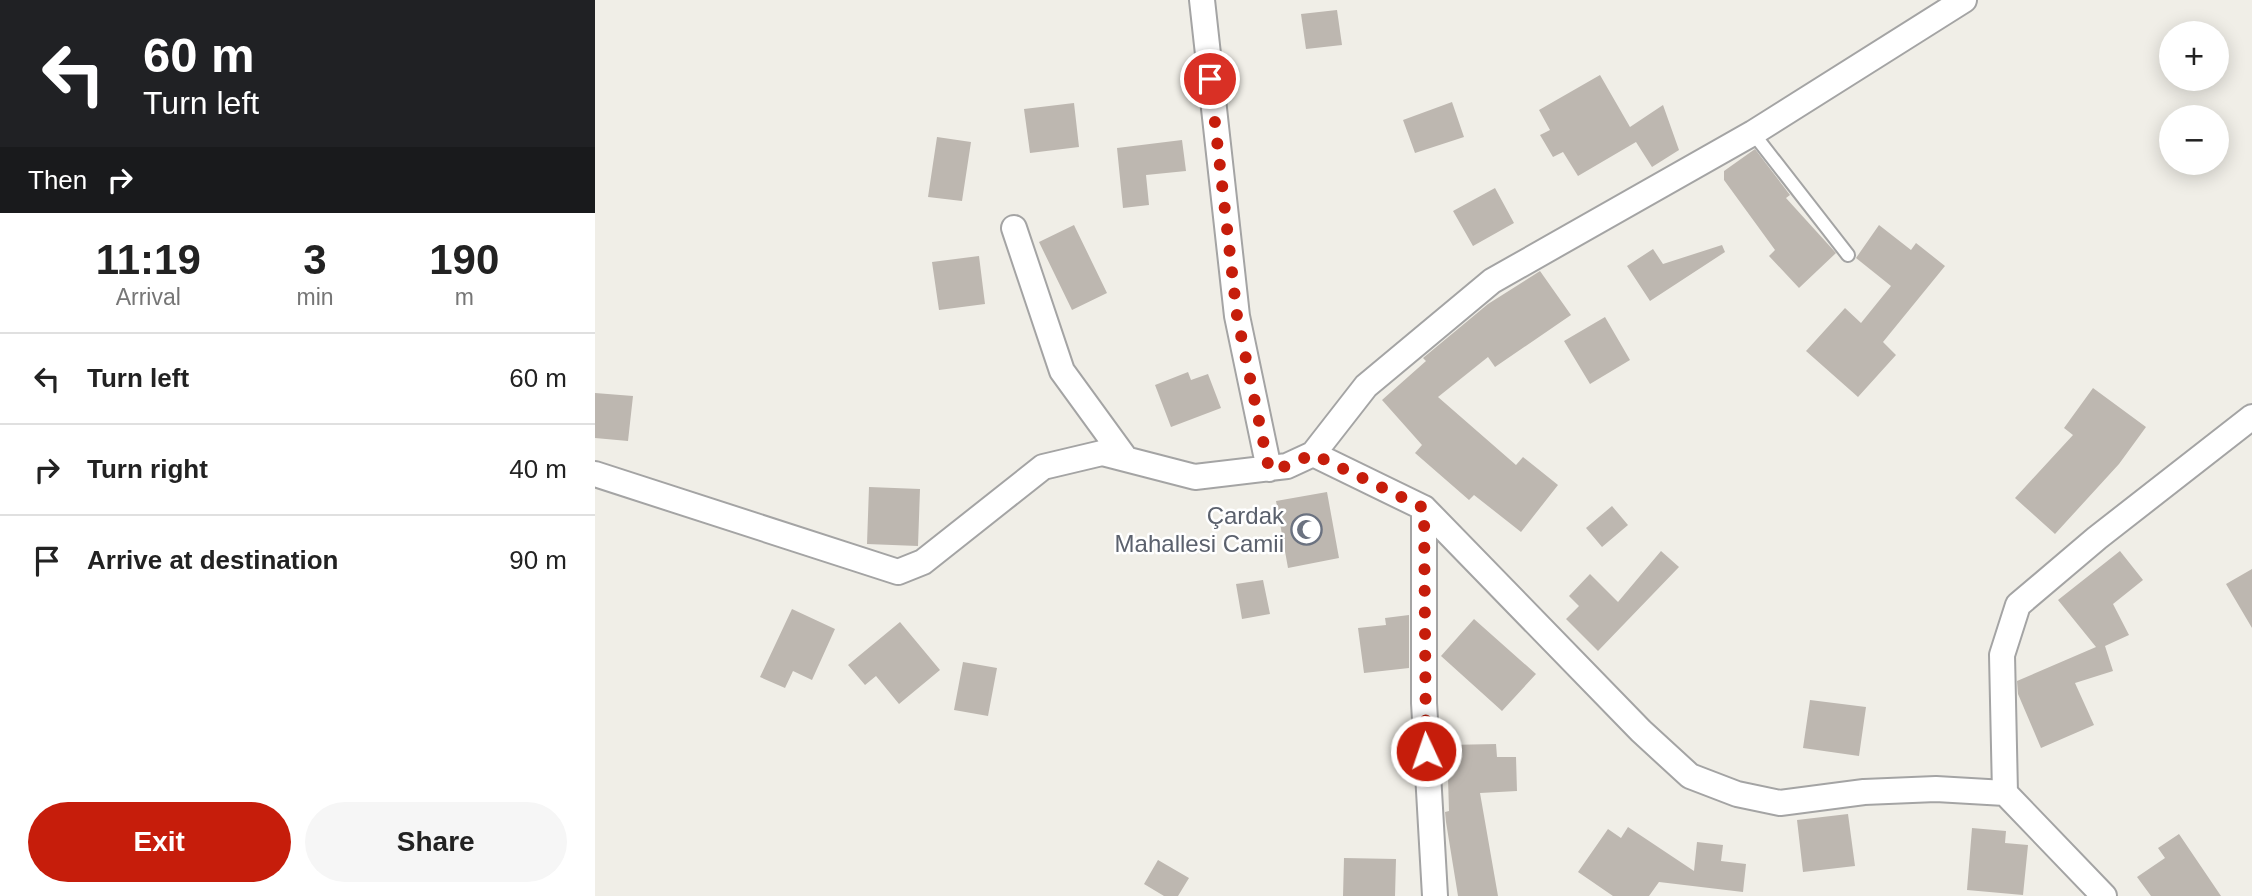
<!DOCTYPE html>
<html lang="en">
<head>
<meta charset="utf-8">
<style>
  :root { --surface:#fff; --page:#f6f6f6; --text:#222; --muted:#767676; --line:#e0e0e0; --accent:#c61d0b }
  body { margin:0; font-family:Helvetica,sans-serif; background:var(--page); color:var(--text); height:100vh; display:flex; flex-direction:column; font-size:26px; white-space:nowrap }
  * { box-sizing:border-box; margin:0 }
  p { font-size:23px; color:var(--muted) }
  .icon { flex:none; width:38px; height:38px; fill:none; stroke:currentColor; stroke-width:2; stroke-linecap:round; stroke-linejoin:round }
  .map { position:relative; flex:1; overflow:hidden }
  .details { display:flex; flex-direction:column; background:var(--surface); width:595px }
  .details>* { flex:none }
  .hud { background:#202124; color:#fff; overflow:hidden }
  .buttons { position:absolute; left:1564px; top:21px; display:grid; gap:14px }
  .buttons a { display:grid; place-items:center; width:70px; height:70px; border-radius:50%; background:var(--surface); box-shadow:0 4px 18px #0003; font-size:35px }
  .pin { position:absolute; display:grid; place-items:center; width:60px; height:60px; color:#fff; margin:-30px; border:4px solid #fff; border-radius:50%; box-shadow:0 2px 7px #0007 }
  .me { position:absolute; width:77px; margin:-38px; rotate:357deg; stroke-linejoin:round; filter:drop-shadow(0 0 5px #0008) }
  .turn { display:flex; align-items:center; gap:24px; height:147px; padding:0 28px; font-size:32px }
  .turn .icon { width:91px; height:91px; stroke-width:2.5 }
  .turn b { display:block; font-size:49px; line-height:60px }
  .then { display:flex; align-items:center; height:66px; padding:0 28px; background:#0003; gap:14px; font-size:26px }
  .eta { display:flex; justify-content:space-evenly; align-items:center; height:119px; text-align:center }
  .eta b { font-size:42px; font-weight:700; line-height:49px }
  .button { display:flex; gap:14px; margin-top:auto; padding:14px 28px }
  .button a { flex:1; height:80px; border-radius:42px; background:var(--accent); color:#fff; font-size:28px; font-weight:700; line-height:80px; text-align:center }
  .button a+a { background:var(--page); color:var(--text) }
  ul { padding:0; list-style:none }
  li { display:flex; align-items:center; gap:21px; height:91px; padding:0 28px; border-top:2px solid var(--line) }
  li div { flex:1 }
  li b { display:block; font-size:26px }
  li em { font-style:normal }
  main { display:flex; flex:1; min-height:0 }
  .map>svg:first-child { display:block }
  .building { fill:#bdb7b0 }
  .lines { fill:none; stroke-linecap:round; stroke-linejoin:round }
  .lane-casing { stroke:#a4a4a4; stroke-width:16 }
  .street-casing { stroke:#a4a4a4; stroke-width:28 }
  .lane { stroke:#fff; stroke-width:12 }
  .street { stroke:#fff; stroke-width:24 }
  .route { stroke:#c61d0b; stroke-width:12; stroke-dasharray:0 21.6 }
  .labels { text-anchor:middle; stroke-width:5; stroke-linejoin:round; paint-order:stroke }
  .worship-label { font-size:24px; fill:#5b616d; stroke:#fff; text-anchor:end }
</style>
</head>
<body>
<main>
<section class="details">
<div class="hud">
<div class="turn"><svg class="icon" aria-label="left" viewBox="0 0 24 24"><path d="M17 20v-9H6M10 6l-5 5 5 5"/></svg><div><b>60 m</b>Turn left</div></div>
<div class="then">Then<svg class="icon" aria-label="right" viewBox="0 0 24 24"><path d="M7 20v-9h11M14 6l5 5-5 5"/></svg></div>
</div>
<div class="eta">
<div><b>11:19</b><p>Arrival</p></div>
<div><b>3</b><p>min</p></div>
<div><b>190</b><p>m</p></div>
</div>
<ul>
<li><svg class="icon" aria-label="left" viewBox="0 0 24 24"><path d="M17 20v-9H6M10 6l-5 5 5 5"/></svg><div><b>Turn left</b></div><em>60 m</em></li>
<li><svg class="icon" aria-label="right" viewBox="0 0 24 24"><path d="M7 20v-9h11M14 6l5 5-5 5"/></svg><div><b>Turn right</b></div><em>40 m</em></li>
<li><svg class="icon" aria-label="arrive" viewBox="0 0 24 24"><path d="M6 21V4h12l-3 4 3 4H6"/></svg><div><b>Arrive at destination</b></div><em>90 m</em></li>
</ul>
<div class="button"><a>Exit</a><a>Share</a></div>
</section>
<div class="map">
<svg width="1657" height="896" viewBox="0 0 1657 896">
  <rect width="100%" height="100%" fill="#f0eee7"/>
  <path class="building" d="M742 10 747 45 711 49 706 14Z
    M1005 75 1035 127 1068 105 1084 150 1057 167 1041 142 983 176 968 152 958 157 945 135 955 130 944 110Z
    M857 102 869 137 820 153 808 120Z
    M479 103 484 147 435 153 429 109Z
    M342 137 376 142 367 201 333 197Z
    M587 140 591 171 551 175 554 205 528 208 522 148Z
    M1160 149 1195 195 1191 198 1241 253 1204 288 1174 256 1180 250 1129 180V171Z
    M900 188 919 223 878 246 858 211Z
    M479 225 512 293 477 310 444 242Z
    M1284 225 1316 250 1321 243 1350 266 1288 342 1301 355 1263 397 1211 351 1250 308 1266 323 1296 286 1261 258Z
    M1127 245 1130 252 1055 301 1032 266 1058 249 1068 264Z
    M384 256 390 304 344 310 337 262Z
    M945 271 976 315 900 367 893 357 843 397 921 465 928 457 963 485 926 532 879 495 874 500 820 453 827 445 787 400 831 361 828 358 893 304Z
    M1010 317 1035 360 995 384 969 341Z
    M593 372 596 380 613 374 626 408 576 427 560 385Z
    M1498 388 1551 427 1524 464 1460 534 1420 498 1478 435 1469 428Z
    M0 393 38 396 33 441 0 438Z
    M274 487 325 489 323 546 272 544Z
    M732 492 744 558 693 568 681 501Z
    M1017 506 1033 525 1007 547 991 528Z
    M1066 551 1084 567 1003 651 971 619 984 606 974 596 995 574 1023 602Z
    M1525 551 1548 580 1518 604 1534 635 1510 646 1518 671 1480 683 1499 725 1446 748 1423 694 1422 681 1501 647 1463 600Z
    M1657 569V628L1631 584Z
    M668 580 675 614 647 619 641 584Z
    M197 609 240 629 217 680 198 671 190 688 165 677Z
    M814 615V668L769 673 763 628 791 625 790 618Z
    M879 619 941 674 907 711 846 656Z
    M305 622 345 670 304 704 281 676 270 685 253 665Z
    M368 662 402 668 393 716 359 710Z
    M1215 700 1271 707 1264 756 1208 748Z
    M901 744 902 757H921L922 791 885 793 903 896H863L851 822 850 812 854 811 852 745Z
    M1253 814 1260 866 1208 872 1202 820Z
    M1033 827 1099 871 1102 842 1128 845 1126 861 1151 864 1148 892 1064 882 1054 896H1018L983 872 1013 829 1026 838Z
    M1377 828 1411 831 1410 843 1433 845 1428 895 1372 890Z
    M1584 834 1626 896H1556L1542 877 1570 858 1563 848Z
    M749 858 801 859 800 896H748Z
    M563 860 594 878 583 896H569L549 884Z"/>
  <g class="lines">
    <defs>
      <path id="lane" d="M1158 133 1253 255"/>
      <path id="street" d="M607 0 642 316 674 469
        M419 228 467 371 531 459
        M718 454 829 508 1046 731 1095 776 1142 794 1185 803 1269 792 1341 789 1410 793 1509 896
        M0 474 303 572 328 562 448 467 507 453 600 477 692 466 718 454 771 386 897 281 1158 133 1369 0
        M829 508V703L840 896
        M1410 793 1407 655 1423 605 1502 538 1657 417"/>
    </defs>
    <use href="#lane" class="lane-casing"/>
    <use href="#street" class="street-casing"/>
    <use href="#lane" class="lane"/>
    <use href="#street" class="street"/>
  </g>
  <g class="lines">
    <path class="route" d="M615 79 642 316 674 469 692 466 718 454 829 508 831 751"/>
  </g>
  <defs>
    <symbol id="mosque-ring" viewBox="-11 -11 22 22"><circle r="9.5" fill="#fff" stroke="#6b7280" stroke-width="1.5"/><path d="M3.5-4.9A6 6 0 1 0 3.5 4.9A5 5 0 1 1 3.5-4.9Z" fill="#6b7280"/></symbol>
  </defs>
  <g fill-rule="evenodd">
    <use href="#mosque-ring" x="694" y="512" width="35" height="35"/>
  </g>
  <g class="labels">
    <g class="worship-label">
      <text x="689" y="524">Çardak<tspan x="689" dy="28">Mahallesi Camii</tspan></text>
    </g>
  </g>
</svg>
<div class="buttons">
<a>+</a>
<a>−</a>
</div>
<div class="pin" style="left:615px;top:79px;background:#d93025"><svg class="icon" aria-label="arrive" viewBox="0 0 24 24"><path d="M6 21V4h12l-3 4 3 4H6"/></svg></div>
<svg class="me" style="left:831px;top:751px" viewBox="-20 -20 40 40"><circle r="17" fill="#c61d0b" stroke="#fff" stroke-width="3"/><path d="M0-11L8 9 0 5-8 9z" fill="#fff"/></svg>
</div>
</main>
</body>
</html>
